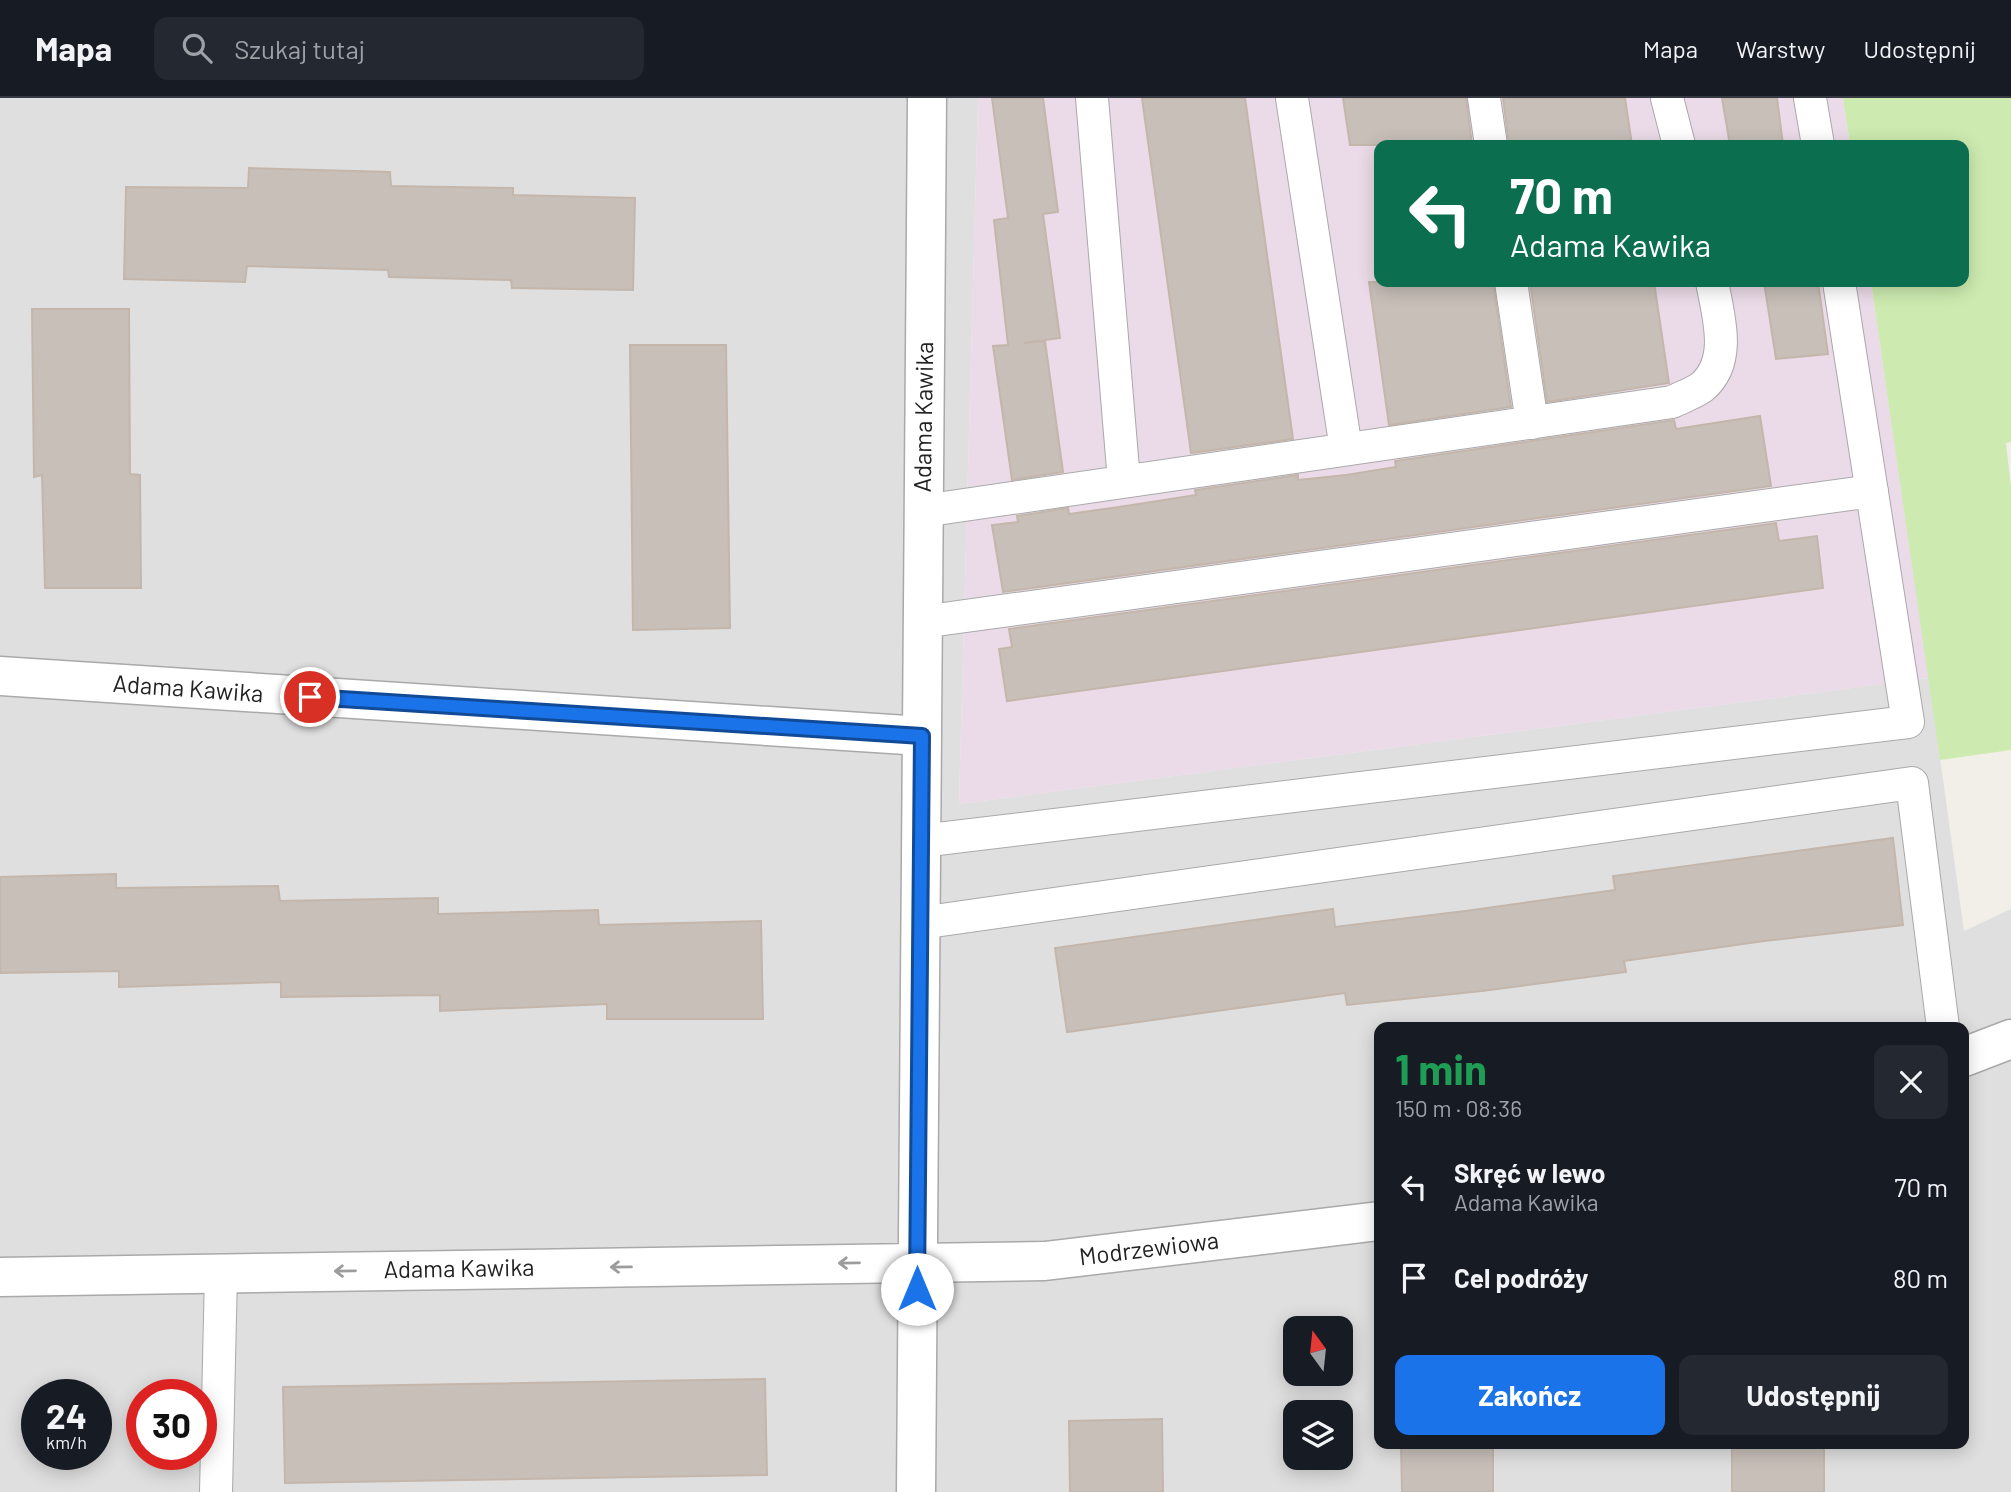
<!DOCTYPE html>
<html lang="pl">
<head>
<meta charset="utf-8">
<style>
  :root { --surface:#171b24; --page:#242831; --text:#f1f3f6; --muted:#9ea1a6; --line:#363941; --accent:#1a73e8 }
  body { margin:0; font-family:Barlow,sans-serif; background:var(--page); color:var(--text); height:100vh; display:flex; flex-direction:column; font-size:26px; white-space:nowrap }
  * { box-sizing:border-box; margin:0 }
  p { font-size:23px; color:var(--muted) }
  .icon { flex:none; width:38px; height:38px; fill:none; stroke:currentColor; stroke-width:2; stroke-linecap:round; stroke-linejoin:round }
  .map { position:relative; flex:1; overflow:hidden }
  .side { position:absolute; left:1374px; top:924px; width:595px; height:427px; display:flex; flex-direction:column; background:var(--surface); border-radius:14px; box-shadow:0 4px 18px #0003 }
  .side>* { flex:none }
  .top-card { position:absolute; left:1374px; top:42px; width:595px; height:147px; border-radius:14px; box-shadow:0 4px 18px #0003; background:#0b6e4f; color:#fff; overflow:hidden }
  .needle { width:46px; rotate:345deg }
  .controls { position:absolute; left:1283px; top:1218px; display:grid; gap:14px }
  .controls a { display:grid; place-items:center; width:70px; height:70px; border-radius:14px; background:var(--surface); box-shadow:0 4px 18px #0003; font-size:35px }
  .speed { position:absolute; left:21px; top:1281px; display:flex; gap:14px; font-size:35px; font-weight:700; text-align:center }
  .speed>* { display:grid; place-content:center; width:91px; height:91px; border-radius:50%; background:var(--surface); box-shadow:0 4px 18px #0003; line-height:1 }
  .speed small { font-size:18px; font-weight:400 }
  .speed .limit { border:10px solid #d22; background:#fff; color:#111 }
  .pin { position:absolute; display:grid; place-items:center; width:60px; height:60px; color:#fff; margin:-30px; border:4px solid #fff; border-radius:50%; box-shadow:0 2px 7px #0007 }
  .me { position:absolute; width:77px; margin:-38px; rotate:0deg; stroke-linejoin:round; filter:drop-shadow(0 0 5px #0008) }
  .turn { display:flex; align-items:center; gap:24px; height:147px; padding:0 21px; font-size:32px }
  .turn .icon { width:91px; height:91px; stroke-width:2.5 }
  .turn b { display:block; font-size:49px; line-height:60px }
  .round { display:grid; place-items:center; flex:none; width:74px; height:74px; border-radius:14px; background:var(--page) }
  .summary { display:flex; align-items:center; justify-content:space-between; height:119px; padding:0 21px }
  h1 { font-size:42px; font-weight:700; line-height:52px; color:#1e9e55 }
  .primary-button { display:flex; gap:14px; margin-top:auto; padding:14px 21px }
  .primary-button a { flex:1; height:80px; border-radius:14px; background:var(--accent); color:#fff; font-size:28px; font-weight:700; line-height:80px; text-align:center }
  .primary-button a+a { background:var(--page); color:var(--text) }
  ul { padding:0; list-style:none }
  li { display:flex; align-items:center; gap:21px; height:91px; padding:0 21px }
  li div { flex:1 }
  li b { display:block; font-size:26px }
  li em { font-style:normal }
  header { display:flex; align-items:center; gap:42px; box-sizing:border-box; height:98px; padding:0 35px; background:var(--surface); border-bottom:2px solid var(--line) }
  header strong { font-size:33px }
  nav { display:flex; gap:38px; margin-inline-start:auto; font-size:24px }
  .search { width:490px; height:63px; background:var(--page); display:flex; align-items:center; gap:18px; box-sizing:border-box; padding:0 24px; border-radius:14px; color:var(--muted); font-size:26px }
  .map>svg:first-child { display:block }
  .residential { fill:#e0dfdf; fill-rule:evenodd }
  .industrial { fill:#ebdbe8 }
  .grass { fill:#cdebb0 }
  .building { fill:#c7bfb8; stroke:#c4b6ab; stroke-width:2 }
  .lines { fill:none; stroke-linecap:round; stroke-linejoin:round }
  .service-casing { stroke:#a9a9a9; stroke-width:34 }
  .minor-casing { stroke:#a9a9a9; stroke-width:41 }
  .service { stroke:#fff; stroke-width:32 }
  .minor { stroke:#fff; stroke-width:38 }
  .oneway { stroke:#9c9c9c }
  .route-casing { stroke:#114b97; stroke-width:18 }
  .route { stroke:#1a73e8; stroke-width:12 }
  .labels { text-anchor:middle; stroke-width:5; stroke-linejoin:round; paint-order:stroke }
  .street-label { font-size:24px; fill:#222; stroke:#fff }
</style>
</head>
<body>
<header>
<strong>Mapa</strong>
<div class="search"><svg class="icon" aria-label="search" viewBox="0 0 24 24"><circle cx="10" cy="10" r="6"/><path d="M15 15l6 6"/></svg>Szukaj tutaj</div>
<nav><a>Mapa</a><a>Warstwy</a><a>Udostępnij</a></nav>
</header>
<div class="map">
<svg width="2011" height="1394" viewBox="0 0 2011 1394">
  <rect width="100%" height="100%" fill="#f2efe9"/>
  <path class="residential" d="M0 0H978L959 706 1929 580 1964 833 2011 811V1394H0ZM1379 929H1964V1346H1379ZM1295 1230H1340V1276H1295ZM37 1297H96V1356H37ZM142 1297H201V1356H142ZM1295 1314H1340V1360H1295Z"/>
  <path class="industrial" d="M978 0H1843L1850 47H1379V184H1871L1929 580 959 706Z"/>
  <path class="grass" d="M1843 0H2011V344L2006 345 2011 389V652L1940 662 1871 184H1964V47H1850Z"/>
  <path class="building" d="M992 0H1043L1058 114 1043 116 1060 240 1024 245 1045 243 1063 374 1012 382 993 248 1008 247 994 122 1008 120Z
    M1142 0H1245L1293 341 1191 355Z
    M1343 0H1466L1472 47H1350Z
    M1503 0H1625L1632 47H1509Z
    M1722 0H1777L1783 47H1730Z
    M249 70 390 74 391 88 513 90V97L635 100 633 192 512 190 511 182 389 179 388 172 247 168 245 184 124 181 126 89 248 90Z
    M1369 184H1493L1511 309 1389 327Z
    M1530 184H1654L1669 285 1547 304Z
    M1764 184H1818L1828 256 1776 261Z
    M32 211H129L130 376 140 377 141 490H45L42 377 34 379Z
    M630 247H726L730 530 633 532Z
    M1760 318 1771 388 1003 494 992 427 1018 424 1017 418 1068 410 1069 416 1119 409 1196 397 1195 392 1298 377V382L1346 377 1396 369 1395 363 1674 322 1676 331Z
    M1776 425 1779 443 1817 438 1823 490 1007 603 999 551 1012 549 1009 531Z
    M1893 740 1903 827 1764 843 1624 863 1626 874 1482 893 1347 907 1345 895 1067 934 1055 850 1333 811 1335 829 1473 812 1615 792 1613 778Z
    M116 776V790L278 788 280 803 438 800V816L598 812 599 827 761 823 763 921H607V906L440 913V897L281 899V884L119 889V873L0 875V779Z
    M765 1281 767 1377 285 1385 283 1289Z
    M1162 1321 1163 1394H1070L1069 1323Z
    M1401 1346H1493V1394H1402Z
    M1732 1346H1824V1394H1732Z"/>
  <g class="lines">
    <defs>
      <path id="service" d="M1092 0 1124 383
        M1292 0 1346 351
        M1484 0 1491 47
        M1667 0 1679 47
        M1810 0 1818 47
        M1511 184 1532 325
        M923 413 1672 304C1682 299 1694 295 1702 289 1733 263 1718 217 1712 184
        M922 524 1872 393
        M921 743 1908 624 1839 184
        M920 825 1912 685 1943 929
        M216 1394 221 1175"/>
      <path id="minor" d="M0 578 922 638
        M1964 959 2011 941
        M0 1179 1045 1163 1379 1123
        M916 1394 927 0"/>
    </defs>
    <use href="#service" class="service-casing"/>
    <use href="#minor" class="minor-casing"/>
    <use href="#service" class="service"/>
    <use href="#minor" class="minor"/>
  </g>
  <defs><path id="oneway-shaft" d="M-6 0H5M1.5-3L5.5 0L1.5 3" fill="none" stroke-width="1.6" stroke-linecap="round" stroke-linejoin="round" transform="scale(1.75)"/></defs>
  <g class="oneway">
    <use href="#oneway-shaft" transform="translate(849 1165) rotate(179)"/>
    <use href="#oneway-shaft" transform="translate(621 1169) rotate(179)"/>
    <use href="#oneway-shaft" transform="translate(345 1173) rotate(179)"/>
  </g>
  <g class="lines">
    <defs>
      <path id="route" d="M310 599 922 638 917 1191"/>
    </defs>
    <use href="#route" class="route-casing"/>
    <use href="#route" class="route"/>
  </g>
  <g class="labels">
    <g class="street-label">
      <text transform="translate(924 319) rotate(-89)" y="8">Adama Kawika</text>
      <text transform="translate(188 591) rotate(4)" y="8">Adama Kawika</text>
      <text transform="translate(1149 1151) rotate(-7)" y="8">Modrzewiowa</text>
      <text transform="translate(459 1171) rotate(-1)" y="8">Adama Kawika</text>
    </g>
  </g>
</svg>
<div class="controls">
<a><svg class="needle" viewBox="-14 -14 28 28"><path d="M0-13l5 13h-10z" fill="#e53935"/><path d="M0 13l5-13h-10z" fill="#9ea1a6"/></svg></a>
<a><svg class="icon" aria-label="layers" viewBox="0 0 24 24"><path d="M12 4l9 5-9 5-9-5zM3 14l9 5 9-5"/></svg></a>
</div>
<div class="speed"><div>24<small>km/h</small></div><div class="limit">30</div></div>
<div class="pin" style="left:310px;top:599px;background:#d93025"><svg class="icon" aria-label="arrive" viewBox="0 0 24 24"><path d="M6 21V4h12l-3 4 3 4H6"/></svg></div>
<svg class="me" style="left:917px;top:1191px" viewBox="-20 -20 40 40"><circle r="19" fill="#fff"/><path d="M0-13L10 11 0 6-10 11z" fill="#1a73e8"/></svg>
<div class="top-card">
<div class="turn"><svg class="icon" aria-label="left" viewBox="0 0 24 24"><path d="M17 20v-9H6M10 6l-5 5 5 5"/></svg><div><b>70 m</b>Adama Kawika</div></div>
</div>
<section class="side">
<div class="summary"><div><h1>1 min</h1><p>150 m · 08:36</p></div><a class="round"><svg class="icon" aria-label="close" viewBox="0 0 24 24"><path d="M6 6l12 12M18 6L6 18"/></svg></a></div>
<ul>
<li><svg class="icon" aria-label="left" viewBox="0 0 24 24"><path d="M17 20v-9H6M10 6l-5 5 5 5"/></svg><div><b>Skręć w lewo</b><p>Adama Kawika</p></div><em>70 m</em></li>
<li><svg class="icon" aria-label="arrive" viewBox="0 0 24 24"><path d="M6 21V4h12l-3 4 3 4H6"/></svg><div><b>Cel podróży</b></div><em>80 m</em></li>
</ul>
<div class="primary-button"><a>Zakończ</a><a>Udostępnij</a></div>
</section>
</div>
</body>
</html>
